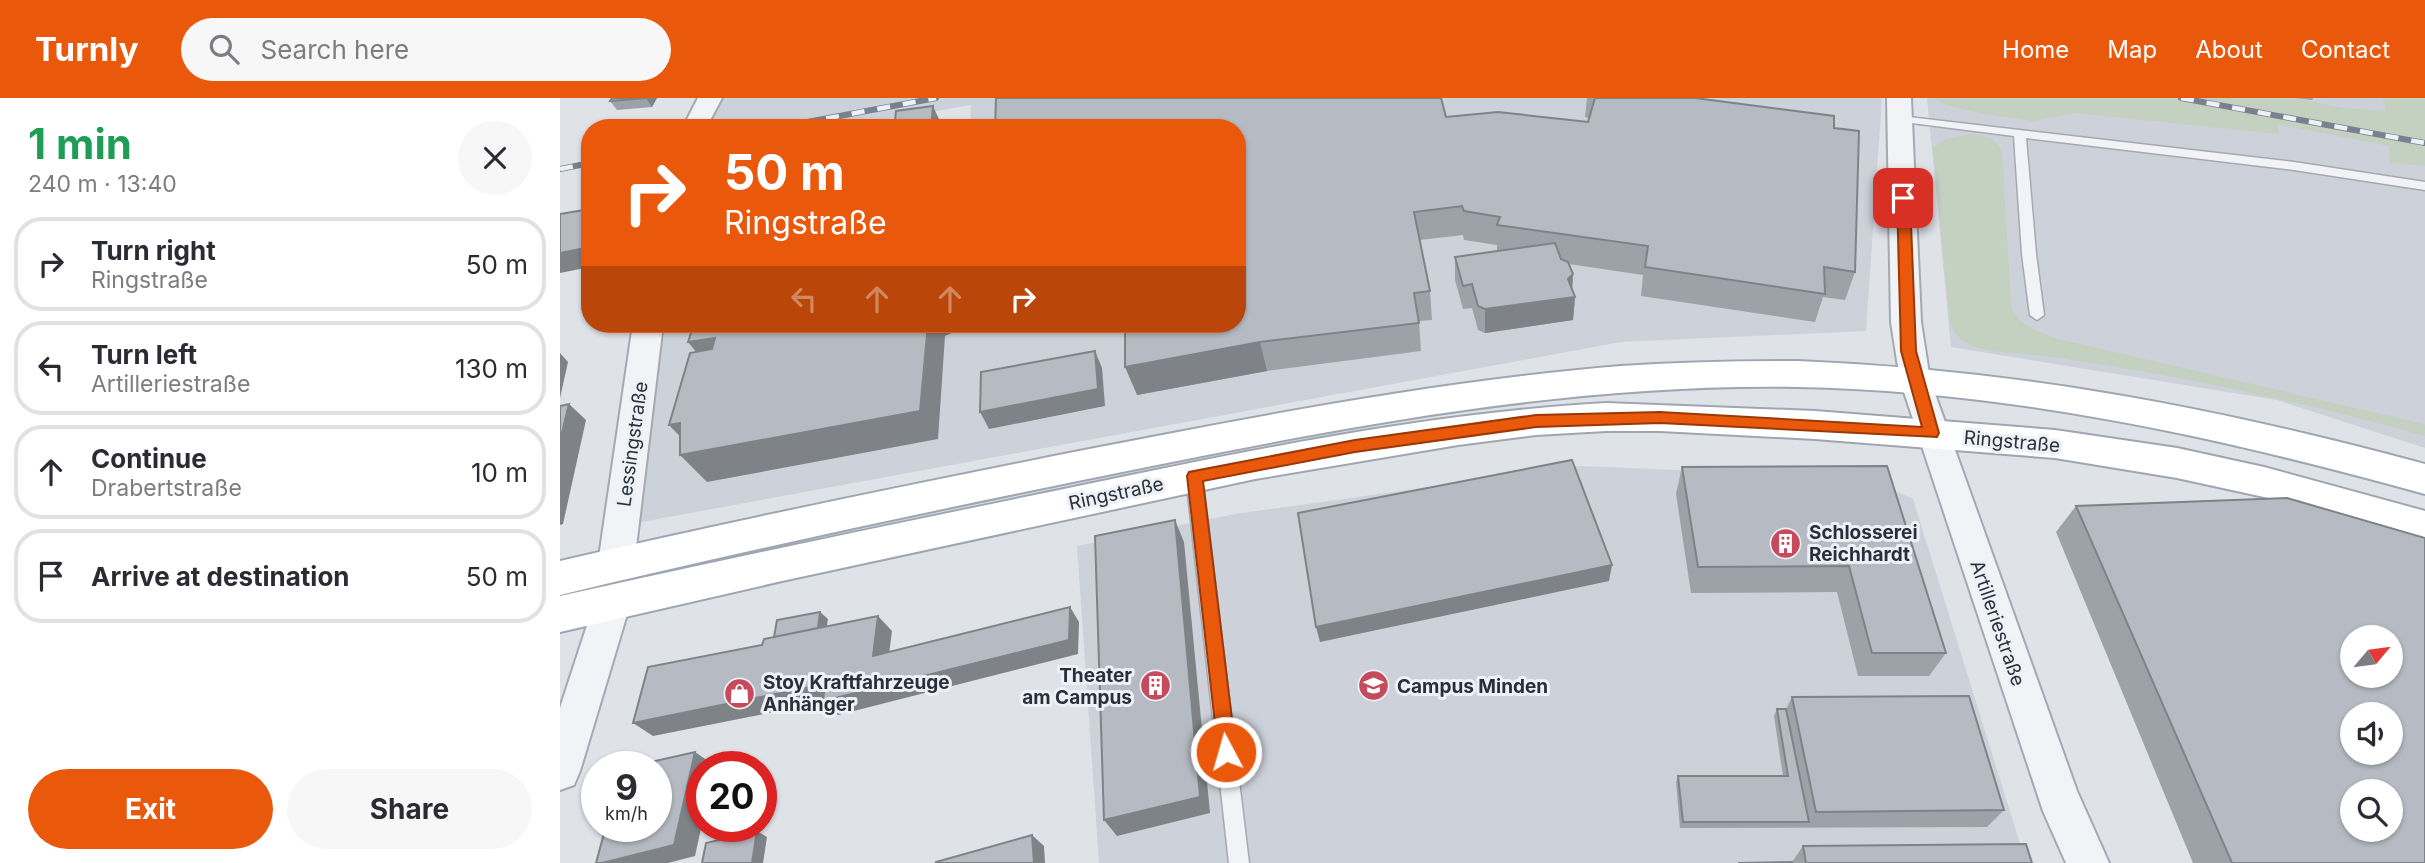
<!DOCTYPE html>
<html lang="en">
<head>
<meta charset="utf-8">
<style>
  :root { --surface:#fff; --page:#f7f7f7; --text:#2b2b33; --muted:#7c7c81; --line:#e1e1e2; --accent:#ea580c }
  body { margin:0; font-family:Inter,sans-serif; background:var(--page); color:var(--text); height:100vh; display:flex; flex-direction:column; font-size:26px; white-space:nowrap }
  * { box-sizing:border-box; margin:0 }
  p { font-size:23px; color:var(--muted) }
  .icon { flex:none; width:38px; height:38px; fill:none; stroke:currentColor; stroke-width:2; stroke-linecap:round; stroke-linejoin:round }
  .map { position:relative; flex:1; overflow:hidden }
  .details { display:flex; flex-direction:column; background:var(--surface); width:560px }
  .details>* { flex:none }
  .hud { position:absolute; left:21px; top:21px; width:665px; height:214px; border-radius:28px; box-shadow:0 2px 5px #0004; background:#ea580c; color:#fff; overflow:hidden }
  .needle { width:46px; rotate:61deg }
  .controls { position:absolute; left:1780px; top:527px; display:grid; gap:14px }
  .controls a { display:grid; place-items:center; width:63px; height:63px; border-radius:50%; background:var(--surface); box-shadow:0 2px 5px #0004; font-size:35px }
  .speed { position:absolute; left:21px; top:653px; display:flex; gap:14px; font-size:35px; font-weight:700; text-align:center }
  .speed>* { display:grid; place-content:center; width:91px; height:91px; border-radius:50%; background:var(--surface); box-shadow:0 2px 5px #0004; line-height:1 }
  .speed small { font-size:18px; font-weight:400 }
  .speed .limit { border:10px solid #d22; background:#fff; color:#111 }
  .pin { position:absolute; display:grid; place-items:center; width:60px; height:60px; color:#fff; margin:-30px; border-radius:14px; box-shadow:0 4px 10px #0006 }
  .me { position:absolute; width:77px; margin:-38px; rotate:354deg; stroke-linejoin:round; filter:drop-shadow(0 0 5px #0008) }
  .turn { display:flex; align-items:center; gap:24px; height:147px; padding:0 28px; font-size:32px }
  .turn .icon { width:91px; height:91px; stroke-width:2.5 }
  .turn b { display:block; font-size:49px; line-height:60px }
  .lanes { display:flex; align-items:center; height:66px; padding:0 28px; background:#0003; justify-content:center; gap:35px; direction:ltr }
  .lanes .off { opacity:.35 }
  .round { display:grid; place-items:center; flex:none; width:74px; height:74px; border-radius:37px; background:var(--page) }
  .summary { display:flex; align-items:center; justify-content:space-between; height:119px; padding:0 28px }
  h1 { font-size:42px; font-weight:700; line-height:52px; color:#1e9e55 }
  .button { display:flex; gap:14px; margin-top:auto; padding:14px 28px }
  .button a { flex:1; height:80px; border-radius:42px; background:var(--accent); color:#fff; font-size:28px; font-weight:700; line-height:80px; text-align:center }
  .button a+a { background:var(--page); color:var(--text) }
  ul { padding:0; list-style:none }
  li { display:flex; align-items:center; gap:21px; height:94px; margin:0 14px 10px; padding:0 14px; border:4px solid var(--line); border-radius:28px }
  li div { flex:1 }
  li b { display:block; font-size:26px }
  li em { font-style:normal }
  header { display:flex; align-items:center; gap:42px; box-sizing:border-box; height:98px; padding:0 35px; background:var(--accent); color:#fff }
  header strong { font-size:33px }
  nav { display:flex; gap:38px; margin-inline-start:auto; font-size:24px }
  .search { width:490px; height:63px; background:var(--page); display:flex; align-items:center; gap:18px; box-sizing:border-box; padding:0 24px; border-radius:38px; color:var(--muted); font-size:26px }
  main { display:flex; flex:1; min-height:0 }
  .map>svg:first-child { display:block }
  .built { fill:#cdd1d9 }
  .green { fill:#c4d0c0 }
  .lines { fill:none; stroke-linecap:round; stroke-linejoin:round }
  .service-casing { stroke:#a5a9b1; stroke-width:3 }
  .minor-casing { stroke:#a5a9b1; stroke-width:4 }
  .primary-casing { stroke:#9fa6b2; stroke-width:4 }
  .service { fill:#f1f3f6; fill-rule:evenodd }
  .minor { fill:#f1f3f6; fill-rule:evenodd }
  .primary { fill:#fff; fill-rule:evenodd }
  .rail-casing { stroke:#798190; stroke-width:6 }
  .rail { stroke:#eef1f5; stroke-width:4.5; stroke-dasharray:13; stroke-linecap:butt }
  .wall { fill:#9da1a8 }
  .shaded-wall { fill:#7f8388 }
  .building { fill:#b6bbc3; stroke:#7f8388; stroke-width:2; fill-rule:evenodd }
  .route { fill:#ea580c; stroke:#983908; stroke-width:2 }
  .labels { text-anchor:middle; stroke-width:6; stroke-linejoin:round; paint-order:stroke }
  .street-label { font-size:19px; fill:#29303d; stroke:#eef1f5 }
  .poi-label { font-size:19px; font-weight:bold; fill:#29303d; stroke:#eef1f5; text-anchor:start }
</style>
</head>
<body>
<header>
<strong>Turnly</strong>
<div class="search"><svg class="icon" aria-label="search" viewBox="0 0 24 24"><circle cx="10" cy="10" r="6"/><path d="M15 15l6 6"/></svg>Search here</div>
<nav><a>Home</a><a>Map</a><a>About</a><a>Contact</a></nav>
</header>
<main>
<section class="details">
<div class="summary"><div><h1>1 min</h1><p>240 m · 13:40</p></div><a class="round"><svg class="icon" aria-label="close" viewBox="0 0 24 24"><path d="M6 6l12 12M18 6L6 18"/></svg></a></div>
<ul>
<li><svg class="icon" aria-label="right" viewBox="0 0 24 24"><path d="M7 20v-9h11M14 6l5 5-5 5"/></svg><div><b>Turn right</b><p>Ringstraße</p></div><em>50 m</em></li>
<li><svg class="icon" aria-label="left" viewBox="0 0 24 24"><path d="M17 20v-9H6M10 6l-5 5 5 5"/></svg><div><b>Turn left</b><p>Artilleriestraße</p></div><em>130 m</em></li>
<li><svg class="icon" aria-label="ahead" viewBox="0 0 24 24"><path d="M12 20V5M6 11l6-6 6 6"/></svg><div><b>Continue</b><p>Drabertstraße</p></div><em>10 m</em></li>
<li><svg class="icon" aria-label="arrive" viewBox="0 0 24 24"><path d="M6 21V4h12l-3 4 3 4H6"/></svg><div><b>Arrive at destination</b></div><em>50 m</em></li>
</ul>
<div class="button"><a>Exit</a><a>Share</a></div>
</section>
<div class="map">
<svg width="1865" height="765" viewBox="0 0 1865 765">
  <rect width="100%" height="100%" fill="#dfe2e7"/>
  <path class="built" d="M158 0H1322L1306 233 1061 244 76 425 105 226H677V30H410L411 7 276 30H139Z
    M1367 0H1865V350L1717 302 1391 249Z
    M1020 368 1307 380 1353 401 1466 765H539L517 448 675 416Z"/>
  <path class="green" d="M1373 0H1734L1783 10 1826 13 1823 0H1865V68L1830 65 1829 48 1717 26 1719 36 1516 15 1473 23 1425 16 1390 8Z
    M1409 36C1425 38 1435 38 1442 54L1451 207C1458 228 1475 231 1494 240L1847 322 1865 327V338C1736 302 1602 273 1469 256 1439 252 1405 258 1390 226L1373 50 1384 42Z"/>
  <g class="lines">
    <defs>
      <path id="service" d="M1340 18 1734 64 1865 84V92L1734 72 1466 40 1476 156 1484 217 1477 222 1470 217 1462 156 1454 38 1336 23V19Z
        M634 372 640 374 642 378 689 765H669L626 378 628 374Z"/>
      <path id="minor" d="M138 0H162L146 30H126L124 27Z
        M1327 0H1351L1361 224 1370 282 1517 693 1549 765H1506L1483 713 1340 282 1331 224Z
        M73 226H103L74 466 68 476 56 481 44 476 38 466Z
        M53 487 66 492 71 503 20 673 14 687 0 692V610L35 503 40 492Z"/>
      <path id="primary" d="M1238 263C1457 272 1654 309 1865 366V396C1660 339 1451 293 1238 289 1014 285 795 327 577 371 384 410 191 451 0 497V463C172 423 345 388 519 353 699 318 879 283 1061 268 1120 264 1179 263 1238 263Z
        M1046 305 1255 313 1495 332 1617 350 1704 369 1865 413V445L1704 399 1617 380 1495 360 1255 341 1100 333H1046L976 337 898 347 695 381 222 483 0 534V498C174 459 349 423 523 387 696 351 870 315 1046 305Z"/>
    </defs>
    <use href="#service" class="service-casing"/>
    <use href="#minor" class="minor-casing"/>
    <use href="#primary" class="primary-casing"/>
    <use href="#service" class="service"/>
    <use href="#minor" class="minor"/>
    <use href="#primary" class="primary"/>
    <defs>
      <path id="rail" d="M1621 0 1865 45
        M215 30 376 0
        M0 71 30 65"/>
    </defs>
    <use href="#rail" class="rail-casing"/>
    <use href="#rail" class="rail"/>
  </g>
  <path class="wall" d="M52 0H97L92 9 57 12 50 3Z
    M1027 0H1135L1274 30 1295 174 1285 202 1263 199 1255 224 1081 198 1083 177 1009 166 1012 191 1015 199 1013 222 925 235 918 232 912 210 903 211 895 182V159L937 153V147L904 142 903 137 860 142 870 193 872 222 859 223 861 253 707 273 577 297 579 226 886 19 1028 24 1029 20 1025 19Z
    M1735 0H1753L1752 2Z
    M1327 368 1386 555 1369 578H1298L1277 494 1131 495 1116 396 1122 369Z
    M1516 408 1865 765H1633L1496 434Z
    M1232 599 1444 712 1427 729 1120 730 1116 684 1118 678H1223L1214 618 1217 611H1226Z
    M1243 748 1472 765H1178L1232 764Z"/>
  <path class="shaded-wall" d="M86 0H97L92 9Z
    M373 8 383 30H371Z
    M30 149V169L0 175V155Z
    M1013 176 1012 199H1015L1013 222 925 235V211L1008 181Z
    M368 226H411L385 238 378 341 147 384 120 357Z
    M155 240 152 273 128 244Z
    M700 244 707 273 577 297 565 269Z
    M535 253 542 270 545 308 429 331 420 314Z
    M0 255 8 264 0 300Z
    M9 306 26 322 3 426 0 427V343Z
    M120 325 135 354 109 327Z
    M615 422 624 444 650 715 557 738 544 722Z
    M1052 467 1049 483 760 544 756 529Z
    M510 509 519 524 518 556 278 617 264 604 93 638 73 625Z
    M260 514 268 521 264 546 220 555Z
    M318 518 332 533 327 572 313 558Z
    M135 654 154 667V668H142V726L135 758 108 765H42Z
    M197 733 207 739 203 765H192Z
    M472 737 484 748 485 765H474Z"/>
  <path class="building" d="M52 0H86L50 3Z
    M436 0H881L886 19 938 14 1028 24 1035 0H1135L1274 18V30L1299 33 1295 174 1264 169 1265 196 1085 169 1088 148 937 127 940 119 904 113 902 108 854 114 870 193 854 195 859 225 700 244 565 269V229L579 226H677V30H435Z
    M373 8 371 30H287L335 23 336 13Z
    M30 111V149L0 155V116Z
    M995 145 1001 161 1008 164 1013 176 1008 181 1015 199 925 211 918 208 912 186 903 188 895 159Z
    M134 226H368L360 313 120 357V325L109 327 130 255 152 251 155 240 128 244Z
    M535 253 538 291 420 314 421 274Z
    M9 306 0 343V308Z
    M1012 362 1052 467 756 529 738 415Z
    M1327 368 1386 555H1312L1289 468 1138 469 1122 369Z
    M1727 400 1865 440V765H1672L1516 408ZM1792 539H1830V578H1792ZM1792 616H1830V654H1792ZM1792 693H1830V732H1792Z
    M615 422 640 699 544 722 535 438Z
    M510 509 509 542 263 603 265 586 73 625 88 569 202 547 204 541 318 518 313 558Z
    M260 514 258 530 214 539 217 522Z
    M1409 598 1444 712 1256 714 1232 599Z
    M1217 611H1226L1249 724H1123L1118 678H1228Z
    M135 654 114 747 42 765H36L46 728H96V668H73Z
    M197 733 192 765H142L146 745Z
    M472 737 474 765H376V764Z
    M1466 746 1472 765H1246L1243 748Z
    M1232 764V765H1178Z"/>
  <path class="route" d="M1343 96 1350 100 1356 253 1379 335 1377 339 1100 325 976 329 795 354 643 383 676 654 673 661 666 664 659 661 627 378 629 374 795 342 976 317 1100 314 1362 329 1341 253 1337 100Z"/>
  <defs>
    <symbol id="building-disc" viewBox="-11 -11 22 22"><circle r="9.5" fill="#c54a5b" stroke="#eef1f5"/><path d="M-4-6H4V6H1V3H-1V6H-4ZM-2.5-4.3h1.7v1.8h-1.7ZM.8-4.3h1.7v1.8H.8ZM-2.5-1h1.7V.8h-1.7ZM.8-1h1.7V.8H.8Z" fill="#fff"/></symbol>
    <symbol id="university-disc" viewBox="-11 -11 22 22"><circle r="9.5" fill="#c54a5b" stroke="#eef1f5"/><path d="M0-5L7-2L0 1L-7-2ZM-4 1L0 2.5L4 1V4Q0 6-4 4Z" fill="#fff"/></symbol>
    <symbol id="shop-disc" viewBox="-11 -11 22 22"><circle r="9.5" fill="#c54a5b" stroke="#eef1f5"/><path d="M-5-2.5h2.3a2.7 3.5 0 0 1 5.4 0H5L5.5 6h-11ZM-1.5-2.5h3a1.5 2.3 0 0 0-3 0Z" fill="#fff"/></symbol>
  </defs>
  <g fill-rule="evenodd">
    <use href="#building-disc" x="1208" y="428" width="35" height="35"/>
    <use href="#building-disc" x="578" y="570" width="35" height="35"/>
    <use href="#university-disc" x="796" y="570" width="35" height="35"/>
    <use href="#shop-disc" x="162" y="578" width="35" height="35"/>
  </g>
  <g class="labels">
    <g class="street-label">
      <text transform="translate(1452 343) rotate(5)" y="7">Ringstraße</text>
      <text transform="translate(72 346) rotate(-82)" y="7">Lessingstraße</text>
      <text transform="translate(556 395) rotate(-12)" y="7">Ringstraße</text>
      <text transform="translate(1438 525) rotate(71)" y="7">Artilleriestraße</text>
    </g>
    <g class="poi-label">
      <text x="1249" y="441">Schlosserei<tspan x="1249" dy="22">Reichhardt</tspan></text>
      <text x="572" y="584" text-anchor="end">Theater<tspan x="572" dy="22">am Campus</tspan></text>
      <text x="203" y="591">Stoy Kraftfahrzeuge<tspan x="203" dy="22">Anhänger</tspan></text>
      <text x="837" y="595">Campus Minden</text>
    </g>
  </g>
</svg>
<div class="controls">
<a><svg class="needle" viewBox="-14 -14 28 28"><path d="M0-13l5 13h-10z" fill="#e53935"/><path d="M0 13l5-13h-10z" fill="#7c7c81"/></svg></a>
<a><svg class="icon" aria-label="sound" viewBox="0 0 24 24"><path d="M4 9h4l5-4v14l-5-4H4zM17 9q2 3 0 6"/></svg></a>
<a><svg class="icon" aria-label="search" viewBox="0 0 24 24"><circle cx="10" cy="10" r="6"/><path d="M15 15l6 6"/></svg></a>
</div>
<div class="speed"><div>9<small>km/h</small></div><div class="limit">20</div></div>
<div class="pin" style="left:1343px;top:100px;background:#d93025"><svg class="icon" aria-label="arrive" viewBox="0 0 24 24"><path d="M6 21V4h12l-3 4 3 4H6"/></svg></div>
<svg class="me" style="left:666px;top:654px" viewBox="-20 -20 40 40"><circle r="17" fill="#ea580c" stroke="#fff" stroke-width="3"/><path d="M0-11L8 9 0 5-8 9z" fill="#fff"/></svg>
<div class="hud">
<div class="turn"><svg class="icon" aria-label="right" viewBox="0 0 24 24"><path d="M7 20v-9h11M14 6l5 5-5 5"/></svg><div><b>50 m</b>Ringstraße</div></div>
<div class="lanes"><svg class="icon off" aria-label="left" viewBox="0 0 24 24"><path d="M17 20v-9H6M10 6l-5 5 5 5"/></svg><svg class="icon off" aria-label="ahead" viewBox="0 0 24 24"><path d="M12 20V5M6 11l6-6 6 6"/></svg><svg class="icon off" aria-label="ahead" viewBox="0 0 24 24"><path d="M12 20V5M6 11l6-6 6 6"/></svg><svg class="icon" aria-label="right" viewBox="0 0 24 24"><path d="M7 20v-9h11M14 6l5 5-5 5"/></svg></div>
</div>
</div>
</main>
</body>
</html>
